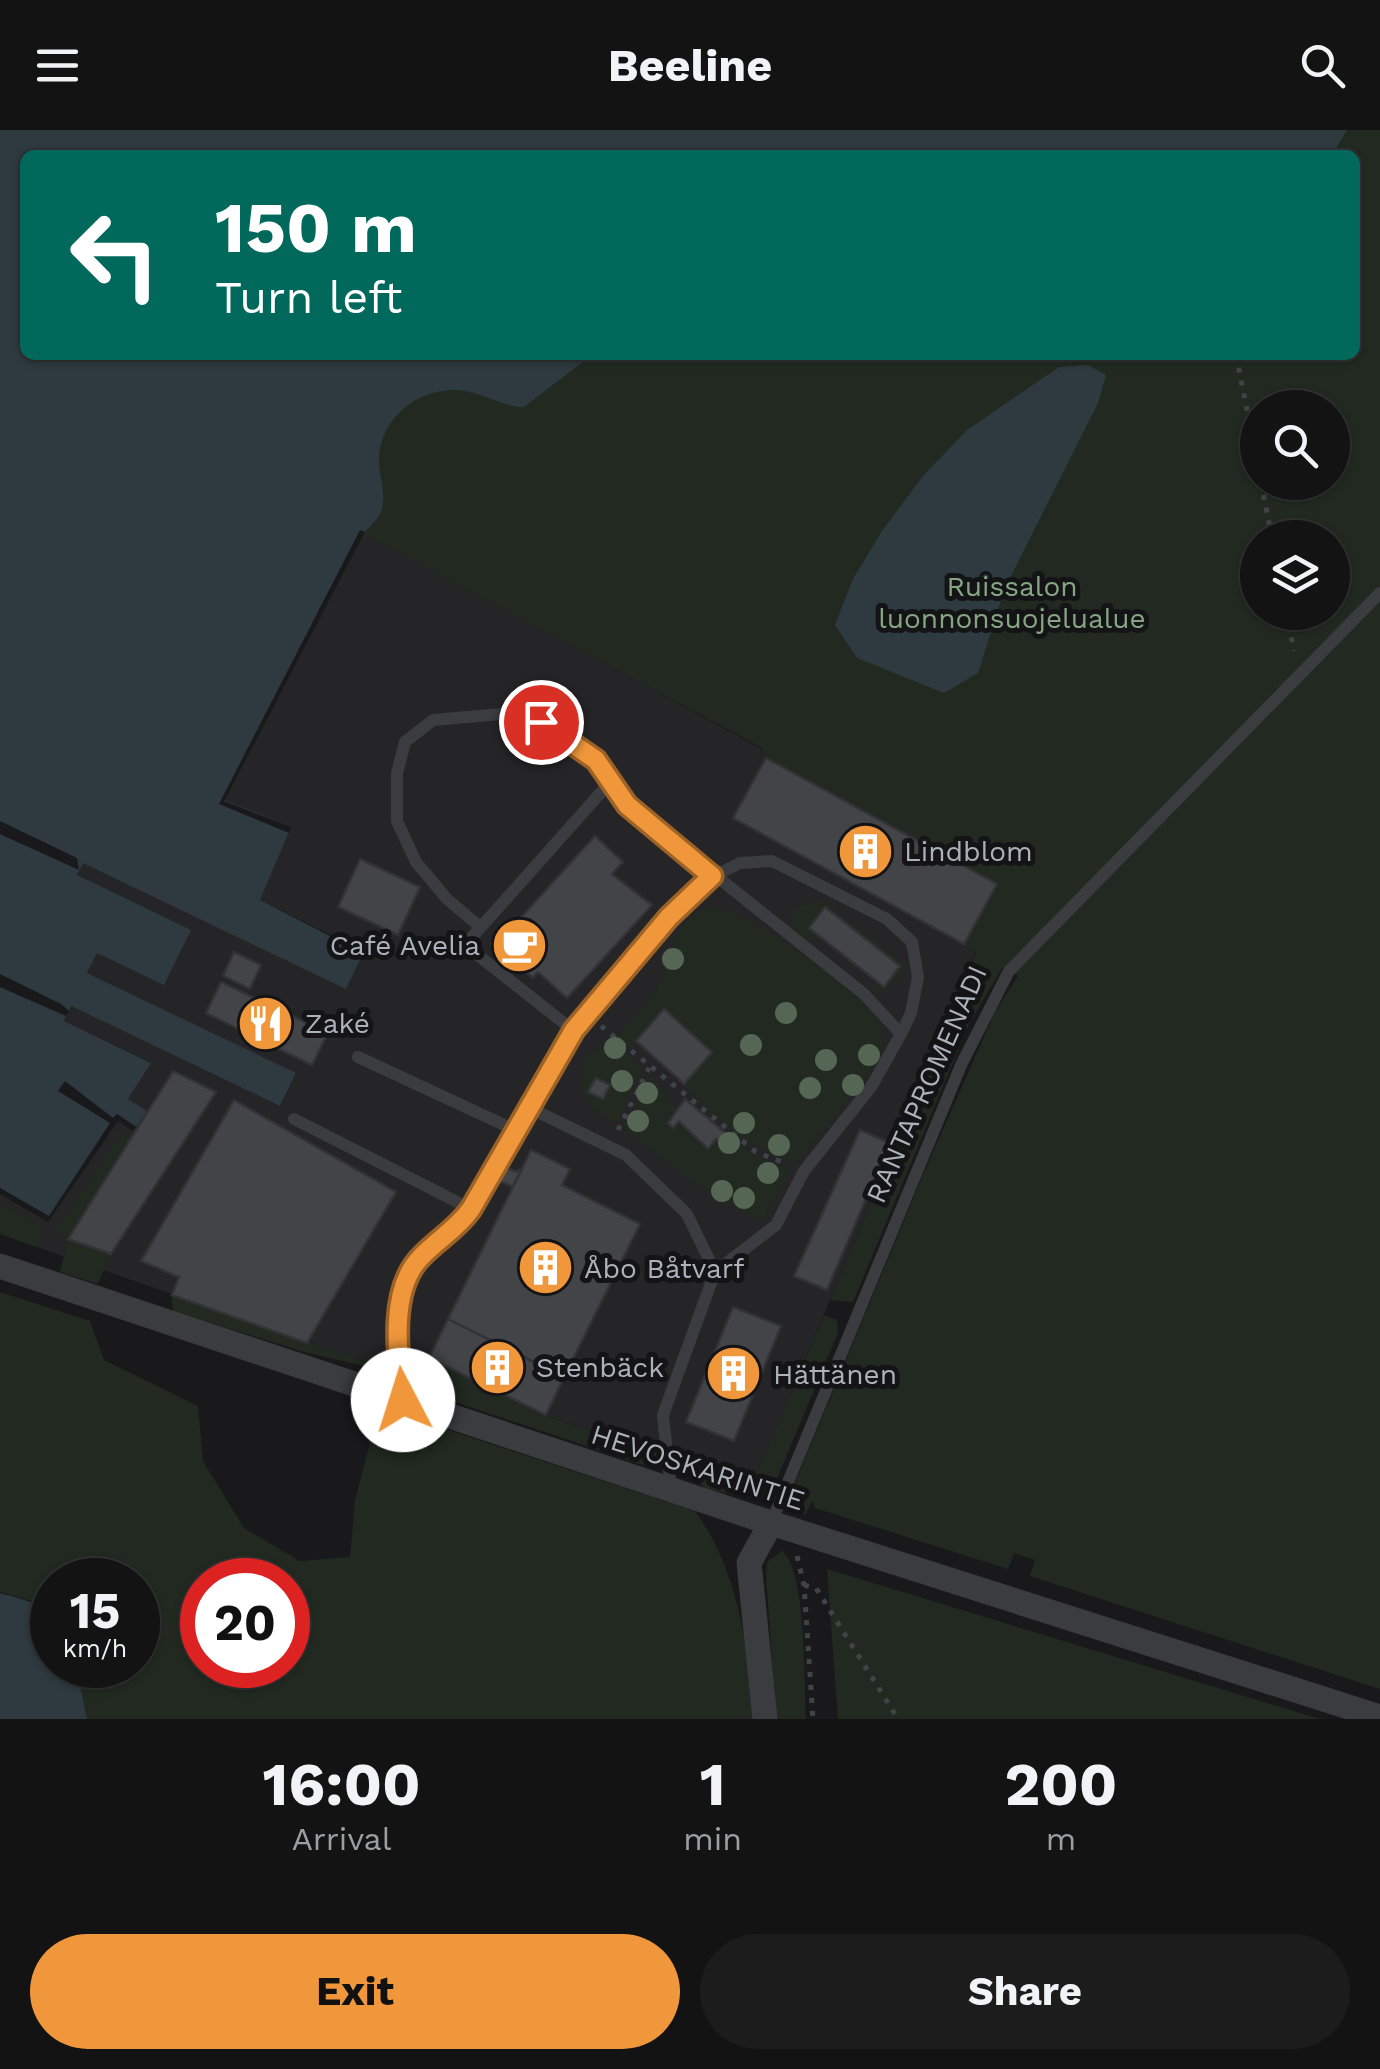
<!DOCTYPE html>
<html lang="en">
<head>
<meta charset="utf-8">
<style>
  :root { --surface:#131314; --page:#1c1c1d; --text:#f1f3f6; --muted:#9d9ea0; --line:#323234; --accent:#f0973b }
  body { margin:0; font-family:"Work Sans",sans-serif; background:var(--page); color:var(--text); height:100vh; display:flex; flex-direction:column; font-size:38px; white-space:nowrap }
  * { box-sizing:border-box; margin:0 }
  p { font-size:32px; color:var(--muted) }
  .icon { flex:none; width:55px; height:55px; fill:none; stroke:currentColor; stroke-width:2; stroke-linecap:round; stroke-linejoin:round }
  .map { position:relative; height:1589px; overflow:hidden }
  .side { display:flex; flex-direction:column; background:var(--surface); flex:1 }
  .side>* { flex:none }
  .banner { position:absolute; left:20px; top:20px; width:1340px; height:210px; border-radius:15px; box-shadow:0 2px 8px #0004,0 0 0 2px var(--line); background:#00695c; color:#fff; overflow:hidden }
  .fabs { position:absolute; left:1240px; top:260px; display:grid; gap:20px }
  .fabs a { display:grid; place-items:center; width:110px; height:110px; border-radius:50%; background:var(--surface); box-shadow:0 2px 8px #0004,0 0 0 2px var(--line); font-size:50px }
  .speed { position:absolute; left:30px; top:1428px; display:flex; gap:20px; font-size:50px; font-weight:700; text-align:center }
  .speed>* { display:grid; place-content:center; width:130px; height:130px; border-radius:50%; background:var(--surface); box-shadow:0 2px 8px #0004,0 0 0 2px var(--line); line-height:1 }
  .speed small { font-size:25px; font-weight:400 }
  .speed .limit { border:15px solid #d22; background:#fff; color:#111 }
  .pin { position:absolute; display:grid; place-items:center; width:85px; height:85px; color:#fff; margin:-42px; border:5px solid #fff; border-radius:50%; box-shadow:0 2px 10px #0007 }
  .me { position:absolute; width:110px; margin:-55px; rotate:355deg; stroke-linejoin:round; filter:drop-shadow(0 0 8px #0008) }
  .turn { display:flex; align-items:center; gap:35px; height:210px; padding:0 30px; font-size:45px }
  .turn .icon { width:130px; height:130px; stroke-width:2.5 }
  .turn b { display:block; font-size:70px; line-height:85px }
  .eta { display:flex; justify-content:space-evenly; align-items:center; height:170px; text-align:center }
  .eta b { font-size:60px; font-weight:700; line-height:70px }
  .action { display:flex; gap:20px; margin-top:auto; padding:20px 30px }
  .action a { flex:1; height:115px; border-radius:60px; background:var(--accent); color:#111; font-size:40px; font-weight:700; line-height:115px; text-align:center }
  .action a+a { background:var(--page); color:var(--text) }
  header { display:flex; justify-content:space-between; align-items:center; height:130px; padding:0 30px; background:var(--surface); font-size:45px; font-weight:700 }
  .map>svg:first-child { display:block }
  .built { fill:#252528 }
  .green { fill:#212920; fill-rule:evenodd }
  .water { fill:#2e3a3f }
  .pier { fill:#19191b }
  .building { fill:#434448; stroke:#333337; stroke-width:2.5 }
  .lines { fill:none; stroke-linecap:round; stroke-linejoin:round }
  .path { stroke:#404347; stroke-width:5; stroke-dasharray:5 8; stroke-linecap:butt }
  .service { stroke:#3a3c40; stroke-width:12 }
  .minor { stroke:#3a3c40; stroke-width:25 }
  .tree { fill:#556654 }
  .route-casing { stroke:#9c6226; stroke-width:25 }
  .route { stroke:#f0973b; stroke-width:18 }
  .labels { text-anchor:middle; stroke-width:10; stroke-linejoin:round; paint-order:stroke }
  .park-label { font-size:28px; fill:#86a583; stroke:#141416 }
  .poi-label { font-size:28px; fill:#abb2ba; stroke:#141416; text-anchor:start }
  .street-label { font-size:28px; fill:#abb2ba; stroke:#141416 }
</style>
</head>
<body>
<header><svg class="icon" aria-label="menu" viewBox="0 0 24 24"><path d="M4 6h16M4 12h16M4 18h16"/></svg>Beeline<svg class="icon" aria-label="search" viewBox="0 0 24 24"><circle cx="10" cy="10" r="6"/><path d="M15 15l6 6"/></svg></header>
<div class="map">
<svg width="1380" height="1589" viewBox="0 0 1380 1589">
  <rect width="100%" height="100%" fill="#19191b"/>
  <path class="built" d="M365 402 1005 752 752 1356 546 1285 429 1228 369 1233 0 1104V1058L49 1086 117 984 136 997 146 981 128 969 150 932 64 891 71 876 280 976 296 944 87 843 97 822 77 745 83 732 347 858 351 815 260 770 224 671Z"/>
  <path class="green" d="M992 0H1380V1559L1030 1446 1035 1430 1014 1423 1008 1439 815 1378 812 1371 805 1385 793 1377 789 1367 925 1040 995 882 1018 846 1003 837 970 892 853 1172 830 1170 976 822 964 814 996 754 767 628 762 618 271 354 361 225H1355V25H933ZM1258 278H1332V352H1258ZM1258 408H1332V482H1258Z
    M822 770 907 835 887 863 869 859 876 850 885 856 900 836 825 778 809 797 816 803 808 813 793 801 791 786 797 777Z
    M714 776C744 780 861 860 877 886 888 904 882 921 873 938L796 1033C747 1020 718 988 684 954L712 922 664 880 632 917 617 906C629 892 644 879 654 863 672 832 670 783 714 776Z
    M611 909 642 938 620 991 613 992C581 969 579 968 585 928Z
    M652 946 677 978 668 993 673 998 679 991 707 1019 716 1009 722 1014 729 1006 753 1024 791 1040 761 1093 702 1058 622 998 637 976 644 949Z
    M121 1003 132 1010 69 1109 111 1124 98 1154 60 1142 68 1109 54 1103Z
    M0 1073 45 1098 36 1117 0 1104Z
    M0 1162 90 1191 104 1230 198 1276 203 1331 244 1398 300 1431 350 1427 355 1370 376 1290 391 1281 695 1381C739 1441 748 1517 754 1589H87L76 1535H138V1450H52V1488L42 1474 0 1462ZM202 1450H288V1535H202Z
    M171 1164 369 1233 368 1237 304 1222 173 1181Z
    M824 1185 837 1190 838 1203 771 1363 760 1370 706 1359 694 1349 691 1335 752 1355Z
    M429 1228 545 1285 660 1324 643 1335 431 1264 406 1237 407 1230Z
    M782 1421C807 1440 804 1555 806 1589H776L766 1445 767 1432Z
    M827 1439 1320 1589H838Z"/>
  <path class="water" d="M0 0H1347L1332 25H25V225H592L524 277C502 277 480 261 456 260 416 259 379 290 379 330 379 349 388 366 380 384 377 390 369 397 365 402L224 670 291 697 260 770 363 823 346 859 83 733 77 745 191 800 164 855 97 823 87 843 296 943 280 976 71 876 64 891 151 933 128 969 147 981 136 997 117 985 49 1087 0 1058Z
    M1088 235 1106 245 1098 273 1005 458 978 543 944 563 857 528 835 495 853 449 882 401 923 346 967 300 1059 237Z
    M0 1463C55 1477 52 1480 52 1535H76L87 1589H0Z"/>
  <path class="pier" d="M360 400 365 402 224 671 291 697 289 703 219 674Z
    M0 691 77 728 79 740 0 704Z
    M0 844 61 874 69 881 66 886 0 857Z
    M65 951 113 988 117 984 136 997 133 1001 118 991 48 1092 0 1064V1058L49 1086 110 993 58 961Z"/>
  <path class="building" d="M766 628 997 754 964 814 733 688Z
    M595 706 623 732 612 744 652 775 567 868 538 842 533 848 491 814 501 803 504 806Z
    M360 729 420 757 398 805 338 777Z
    M825 777 900 836 884 857 809 798Z
    M234 822 261 835 250 859 223 846Z
    M221 852 328 903 312 935 206 883Z
    M664 879 712 922 684 954 636 911Z
    M173 941 216 962 111 1124 68 1109Z
    M596 948 610 955 603 969 588 962Z
    M685 969 729 1006 722 1014 716 1009 708 1019 679 991 673 998 668 993Z
    M234 970 396 1062 307 1213 172 1165 179 1147 141 1131Z
    M860 1000 890 1013 827 1160 794 1146Z
    M531 1020 570 1039 562 1055 640 1094 564 1247 448 1189Z
    M506 1037 516 1042 522 1039 513 1057 499 1051Z
    M733 1177 781 1196 734 1311 686 1292Z
    M448 1189 564 1247 546 1285 429 1228Z"/>
  <g class="lines">
    <path class="path" d="M1236 225 1258 334
      M1261 352 1272 408
      M1286 482 1294 521
      M601 896 756 1022 787 1034
      M618 1000 649 938
      M797 1426 804 1455 813 1589
      M804 1455 816 1458 898 1589"/>
    <path class="service" d="M479 796 447 769 416 732 397 691V643L405 612 433 590 523 582 559 601 596 630 627 675 864 864 901 904
      M574 901 465 815 611 651
      M358 927 517 1001
      M530 978 626 1025 687 1084 715 1142
      M294 989 471 1079
      M403 1270 399 1193 404 1158 417 1131 460 1096 574 901 669 787 712 747 740 733 772 731 887 789 912 812 918 847 911 883 901 904 871 957 804 1041 776 1095 715 1142 663 1285 671 1360
      M771 1393 962 933 1009 841 1380 463"/>
    <path class="minor" d="M0 1136 771 1393 1380 1587
      M765 1589 749 1433 771 1393"/>
  </g>
  <g class="tree">
    <circle cx="673" cy="829" r="11"/>
    <circle cx="786" cy="883" r="11"/>
    <circle cx="751" cy="915" r="11"/>
    <circle cx="615" cy="918" r="11"/>
    <circle cx="869" cy="925" r="11"/>
    <circle cx="826" cy="930" r="11"/>
    <circle cx="622" cy="951" r="11"/>
    <circle cx="853" cy="955" r="11"/>
    <circle cx="810" cy="958" r="11"/>
    <circle cx="647" cy="963" r="11"/>
    <circle cx="638" cy="991" r="11"/>
    <circle cx="744" cy="993" r="11"/>
    <circle cx="729" cy="1013" r="11"/>
    <circle cx="779" cy="1015" r="11"/>
    <circle cx="768" cy="1043" r="11"/>
    <circle cx="722" cy="1061" r="11"/>
    <circle cx="744" cy="1068" r="11"/>
  </g>
  <g class="lines">
    <defs>
      <path id="route" d="M403 1270C398 1228 388 1160 421 1127 438 1109 457 1099 471 1079L574 900 669 787 712 746 627 675 596 630 541 592"/>
    </defs>
    <use href="#route" class="route-casing"/>
    <use href="#route" class="route"/>
  </g>
  <defs>
    <symbol id="building-disc" viewBox="-11 -11 22 22"><circle r="9.5" fill="#f0973b" stroke="#141416"/><path d="M-4-6H4V6H1V3H-1V6H-4ZM-2.5-4.3h1.7v1.8h-1.7ZM.8-4.3h1.7v1.8H.8ZM-2.5-1h1.7V.8h-1.7ZM.8-1h1.7V.8H.8Z" fill="#fff"/></symbol>
    <symbol id="cafe-disc" viewBox="-11 -11 22 22"><circle r="9.5" fill="#f0973b" stroke="#141416"/><path d="M-5.5-4.5H6V0H3Q3 3.5 0 3.5H-2.5Q-5.5 3.5-5.5 0ZM3-3.2v2h1.7v-2ZM-6 4.5H4V6H-6Z" fill="#fff"/></symbol>
    <symbol id="restaurant-disc" viewBox="-11 -11 22 22"><circle r="9.5" fill="#f0973b" stroke="#141416"/><path d="M-5-6h1v4h1v-4h1v4h1v-4h1v5L-1.5 .5V6h-2V.5L-5-1ZM5-6V6H3V1.5H1.5Q1.5-4 5-6Z" fill="#fff"/></symbol>
  </defs>
  <g fill-rule="evenodd">
    <use href="#building-disc" x="834" y="690" width="63" height="63"/>
    <use href="#cafe-disc" x="488" y="784" width="63" height="63"/>
    <use href="#restaurant-disc" x="234" y="862" width="63" height="63"/>
    <use href="#building-disc" x="514" y="1106" width="63" height="63"/>
    <use href="#building-disc" x="466" y="1206" width="63" height="63"/>
    <use href="#building-disc" x="702" y="1212" width="63" height="63"/>
  </g>
  <g class="labels">
    <g class="park-label">
      <text x="1012" y="466">Ruissalon<tspan x="1012" dy="32">luonnonsuojelualue</tspan></text>
    </g>
    <g class="poi-label">
      <text x="904" y="731">Lindblom</text>
      <text x="480" y="825" text-anchor="end">Café Avelia</text>
      <text x="305" y="903">Zaké</text>
      <text x="584" y="1148">Åbo Båtvarf</text>
      <text x="536" y="1247">Stenbäck</text>
      <text x="773" y="1254">Hättänen</text>
    </g>
    <g class="street-label">
      <text transform="translate(926 954) rotate(-66)" y="10">RANTAPROMENADI</text>
      <text transform="translate(698 1337) rotate(18)" y="10">HEVOSKARINTIE</text>
    </g>
  </g>
</svg>
<div class="fabs">
<a><svg class="icon" aria-label="search" viewBox="0 0 24 24"><circle cx="10" cy="10" r="6"/><path d="M15 15l6 6"/></svg></a>
<a><svg class="icon" aria-label="layers" viewBox="0 0 24 24"><path d="M12 4l9 5-9 5-9-5zM3 14l9 5 9-5"/></svg></a>
</div>
<div class="speed"><div>15<small>km/h</small></div><div class="limit">20</div></div>
<div class="pin" style="left:541px;top:592px;background:#d93025"><svg class="icon" aria-label="arrive" viewBox="0 0 24 24"><path d="M6 21V4h12l-3 4 3 4H6"/></svg></div>
<svg class="me" style="left:403px;top:1270px" viewBox="-20 -20 40 40"><circle r="19" fill="#fff"/><path d="M0-13L10 11 0 6-10 11z" fill="#f0973b"/></svg>
<div class="banner">
<div class="turn"><svg class="icon" aria-label="left" viewBox="0 0 24 24"><path d="M17 20v-9H6M10 6l-5 5 5 5"/></svg><div><b>150 m</b>Turn left</div></div>
</div>
</div>
<section class="side">
<div class="eta">
<div><b>16:00</b><p>Arrival</p></div>
<div><b>1</b><p>min</p></div>
<div><b>200</b><p>m</p></div>
</div>
<div class="action"><a>Exit</a><a>Share</a></div>
</section>
</body>
</html>
